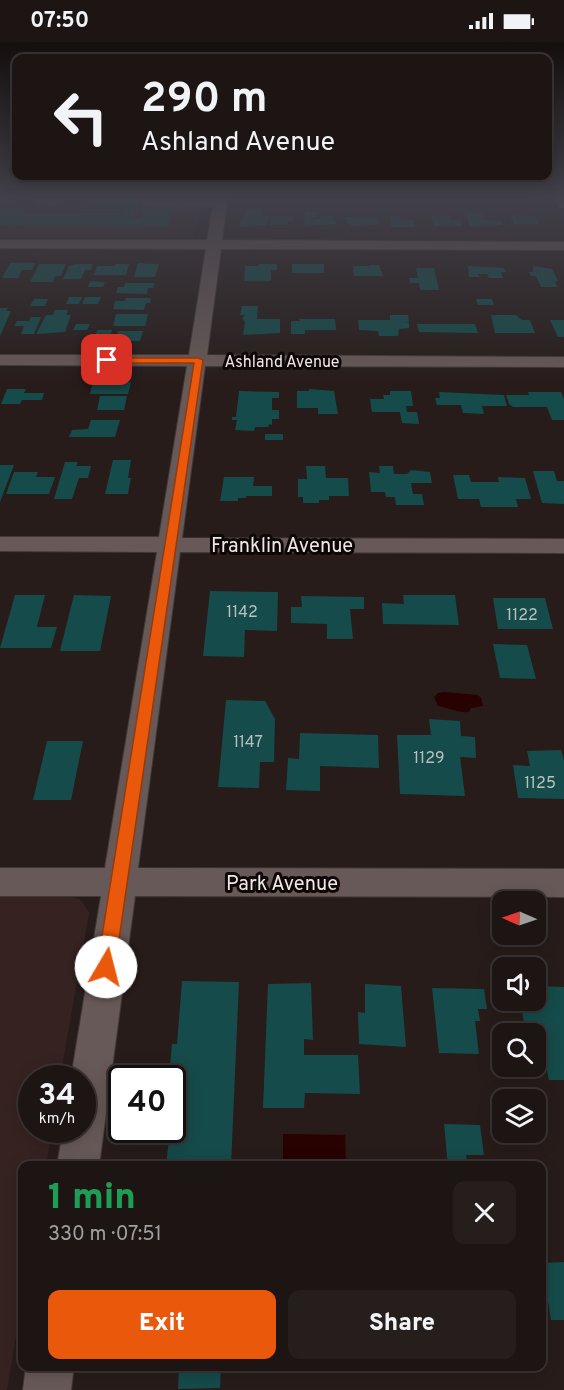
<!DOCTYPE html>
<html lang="en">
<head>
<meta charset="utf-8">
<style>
  :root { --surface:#1d1514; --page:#251e1d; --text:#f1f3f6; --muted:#a09fa0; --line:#3b3434; --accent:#ea580c }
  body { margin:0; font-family:Overpass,sans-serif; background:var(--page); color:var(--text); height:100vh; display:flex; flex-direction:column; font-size:22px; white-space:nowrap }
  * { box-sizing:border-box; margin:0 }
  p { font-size:20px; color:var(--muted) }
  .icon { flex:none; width:33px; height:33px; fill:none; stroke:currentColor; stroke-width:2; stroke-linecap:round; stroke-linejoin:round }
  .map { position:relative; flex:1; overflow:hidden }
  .sheet { position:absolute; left:18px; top:1119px; width:528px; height:210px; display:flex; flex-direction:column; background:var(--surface); border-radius:12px; box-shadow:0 3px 15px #0003,0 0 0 2px var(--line) }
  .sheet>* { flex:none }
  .banner { position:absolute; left:12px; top:12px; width:540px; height:126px; border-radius:12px; box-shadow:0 3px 15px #0003,0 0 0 2px var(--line); background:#1d1514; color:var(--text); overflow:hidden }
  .needle { width:39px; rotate:272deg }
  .fabs { position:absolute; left:492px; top:849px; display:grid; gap:12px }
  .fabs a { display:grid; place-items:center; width:54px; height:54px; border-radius:12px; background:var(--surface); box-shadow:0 3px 15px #0003,0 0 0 2px var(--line); font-size:30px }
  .speed { position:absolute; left:18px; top:1023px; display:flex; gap:12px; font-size:30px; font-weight:700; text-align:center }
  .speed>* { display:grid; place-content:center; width:78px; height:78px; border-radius:50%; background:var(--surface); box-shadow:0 3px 15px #0003,0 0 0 2px var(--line); line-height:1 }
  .speed small { font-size:15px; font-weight:400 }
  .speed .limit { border:3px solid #111; border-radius:9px; background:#fff; color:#111 }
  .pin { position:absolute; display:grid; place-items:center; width:51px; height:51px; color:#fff; margin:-26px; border-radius:12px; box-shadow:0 3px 9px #0006 }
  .me { position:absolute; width:66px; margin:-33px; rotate:8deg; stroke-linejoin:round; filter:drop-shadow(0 0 4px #0008) }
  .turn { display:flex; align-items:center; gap:21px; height:126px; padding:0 30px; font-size:27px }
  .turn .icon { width:78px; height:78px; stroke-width:2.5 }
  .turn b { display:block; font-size:42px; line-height:51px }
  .round { display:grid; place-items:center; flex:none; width:63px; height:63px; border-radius:12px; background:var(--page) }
  .headline { display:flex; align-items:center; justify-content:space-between; height:102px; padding:0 30px }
  h1 { font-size:36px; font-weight:800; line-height:45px; color:#1e9e55 }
  .action { display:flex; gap:12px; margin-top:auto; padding:12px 30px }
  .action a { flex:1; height:69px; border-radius:12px; background:var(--accent); color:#fff; font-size:24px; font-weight:800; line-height:69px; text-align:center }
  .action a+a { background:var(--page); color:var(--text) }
  .status { display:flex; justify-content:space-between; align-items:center; height:42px; padding:0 30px; background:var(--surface); direction:ltr }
  .status svg { height:16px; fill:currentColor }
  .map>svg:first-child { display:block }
  .built { fill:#362321 }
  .water { fill:#280101 }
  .building { fill:#154b4a }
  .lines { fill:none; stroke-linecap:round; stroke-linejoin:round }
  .minor-casing { stroke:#413837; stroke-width:2 }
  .minor { fill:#675957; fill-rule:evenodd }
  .route { fill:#ea580c; stroke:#983908; stroke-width:1.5 }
  .labels { text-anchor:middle; stroke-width:6; stroke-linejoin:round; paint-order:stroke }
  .far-street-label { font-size:16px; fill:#f0e7e6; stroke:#0d0807 }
  .number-label { font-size:16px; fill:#b9c0bf }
  .street-label { font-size:20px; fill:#f0e7e6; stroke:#0d0807 }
</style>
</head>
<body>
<div class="status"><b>07:50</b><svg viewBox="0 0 49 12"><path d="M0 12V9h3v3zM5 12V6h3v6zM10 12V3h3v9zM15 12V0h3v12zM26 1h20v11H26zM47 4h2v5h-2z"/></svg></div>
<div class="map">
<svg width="564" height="1348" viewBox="0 0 564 1348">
  <rect width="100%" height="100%" fill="#271c1a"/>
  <path class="built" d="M0 154H202L194 195H0Z
    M0 853H67L81 858 89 871 60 1036H32V1088H52L46 1123 22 1124V1259L7 1348H0Z"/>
  <path class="water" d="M444 650 478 653 481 656 483 664 471 666 469 670C459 671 449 666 438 664L434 655 438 651Z
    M283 1092 345 1093 346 1123 283 1122Z"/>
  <path class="building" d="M75 154H174L173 159H139L133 176H141L144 165H173L168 184 0 183V155H18L14 161H6L4 165H25L21 171H124L125 169H80L85 158H72Z
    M246 167H262V174H268L267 183 240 185 241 176H244Z
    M305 170H316V174L312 177H320V174H332L333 179H336L337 182 304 184Z
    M465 171H481L484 178 501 179 503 183 470 185Z
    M431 173H449L451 176 447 178H460L462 184H434Z
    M510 173 535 174 539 182H514Z
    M271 174H293V179H288V183H271Z
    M390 174H400L401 178H414L415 185H391Z
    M346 175H378L379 182 350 185V182H347Z
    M10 221H35L32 228H22L18 236H2Z
    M138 221 159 222 155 235H134Z
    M39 222H66L61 234H55L53 240H30Z
    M75 222H93L91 228H85L81 237H63L69 224Z
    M116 222H129L126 233H94L97 224H115Z
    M259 222H277V228H271V239H244L245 224H259Z
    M292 222H324V231H292Z
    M370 223H379L383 234H354L353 224H370Z
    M468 224 504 226 506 230H501L503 236H489L487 232H478L480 235H469Z
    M533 224 552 227 558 239H554L558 245H541L536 234H531L529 230H533Z
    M416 226H434L439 248H420L419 241H410L409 236H418Z
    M90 239 105 240 103 245H88Z
    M125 241H155L153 246H148L147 252 116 251 118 245H124Z
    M69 255H82L79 262H66Z
    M85 255H101L98 262H82Z
    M126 256H151L150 261H146L144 268 113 267 115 259H125Z
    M34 257H48L45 264H30Z
    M476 257H492L494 263H478Z
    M242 264H258L257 277H280V291L243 293 245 280 242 276 245 273H240Z
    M0 266H8L6 269H11L0 294Z
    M55 268H68L66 273H71L65 290 36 292 46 273H53Z
    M116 272H148L145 284H113Z
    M390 273H408L409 280H405L409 281V286L399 287 398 294H379L378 289 359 288 358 278H390Z
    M491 273H516L522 278H530L535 291H495Z
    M31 275H41L34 292H21L24 284H14L17 279H29Z
    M299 277H335L336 288H305V292H291V279H300Z
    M550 278H564V295H558Z
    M76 282H90L87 288H73Z
    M417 282H475L478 291 419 290Z
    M97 288H112L111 292H117L118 289H143L140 299H109L111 295H95Z
    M93 340H131L128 352H90Z
    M7 347H26L24 351H44L42 358H22L20 362H1Z
    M309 347 334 349 338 372H318V366H297V349H309Z
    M239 349 279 350V356H272V368H279V377H272V383L269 382 268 385H255L254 389 235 388 237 378H232V375H236Z
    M390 349H411L413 364H406L407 370H417L419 382 402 381 400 370H372L370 357H384L383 353H390Z
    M439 350 504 353 507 364H482L484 372 463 371 461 363H437L435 356H440Z
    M528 350H561L564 357V378H552L547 365H513L509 362 506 353H529Z
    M100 354H127L124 368H97Z
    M91 378H120L115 395H69L72 388 88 387Z
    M265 392H283V398H265Z
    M113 418H131L128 436H131L128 452H105Z
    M65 420H78L76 424H91L88 436H79L72 457H54Z
    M0 423H14L0 460Z
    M306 424H325L326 436H348L349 454H329V458H319V461H303V455H298V437H307Z
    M379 424H393L394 432H407L411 428 430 430 432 441H411L413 452H422L424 463H396L395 455H386L385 450H371L369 430 380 431Z
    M533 429H554L557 439H564V462L542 461Z
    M14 430H38L36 435H55L49 452H6Z
    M453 433H469L471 440H499L498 435 525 436 531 457H516L518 465H481L479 457H458Z
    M224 435H254L253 444H272V454H246V456H238V459H220Z
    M210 549 278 550 277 589 245 588 244 615 203 614Z
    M15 553H45L37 585H57L51 606H0Z
    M74 553 111 554 100 609H60Z
    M403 553H455L459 583 383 582 382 561 404 562Z
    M301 554 364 555V567H350L353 597H327V582L291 581V565H302Z
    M493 556H545L553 587H498Z
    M493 602 527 603 536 637 500 636Z
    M226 658 265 659 275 677 274 720H260L259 746 218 745Z
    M429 677 460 679 461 694 475 695 476 716 460 715 465 754 400 752 397 693H431Z
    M300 691 378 693 379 726 320 724V749L286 748 288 716 299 717Z
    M47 699H83L71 758H33Z
    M561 708 564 718V757L518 756 513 723 530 724 527 709Z
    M182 939 239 940 231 1124H166L170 1088H172V1036H169L172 1002H177Z
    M311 941 313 998 304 997V1013H358L360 1052 305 1051 304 1066H263L268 942Z
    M365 942 401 944 406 1005 359 1002 358 970 365 971Z
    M536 944 564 945V1038H549L544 1015H536V992H526L520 958H536Z
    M432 946 484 947 487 967H478L480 979H475L479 1012 439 1011Z
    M444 1082 480 1083 484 1113H466L468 1124H448Z
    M564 1220V1278H551L542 1221Z
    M179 1324H221L220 1346 178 1347Z"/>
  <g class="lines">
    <defs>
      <path id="minor" d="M31 154H64C56 164 47 164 35 161Z
        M215 154H228L222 198 564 200V208L221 207 207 313 564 315V325L205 324 182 496 564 497V511L180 510 138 826 564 827V855L135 854 99 1124H57L63 1088H82V1036H71L101 854H0V826H105L157 510 0 509V495H159L187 324 0 323V313H189L206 207 0 206V198H207L213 165 146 164 139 160 146 156 214 157Z
        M553 154H564V166L559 165Z
        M26 1324H74L71 1348H23Z"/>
    </defs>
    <use href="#minor" class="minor-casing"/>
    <use href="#minor" class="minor"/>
  </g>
  <linearGradient id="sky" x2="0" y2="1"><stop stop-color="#150f0e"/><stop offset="0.45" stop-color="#414049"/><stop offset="1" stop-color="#414049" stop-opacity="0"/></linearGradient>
  <rect width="564" height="342" fill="url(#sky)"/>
  <path class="route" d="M104 316H198L203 318 115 925 112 930 106 933 100 930 97 925 194 321H107L104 320Z"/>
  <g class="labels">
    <g class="far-street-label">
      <text x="282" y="325">Ashland Avenue</text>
    </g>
    <g class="number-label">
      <text x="242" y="575">1142</text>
      <text x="522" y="578">1122</text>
      <text x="248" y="705">1147</text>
      <text x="429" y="721">1129</text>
      <text x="540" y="746">1125</text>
    </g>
    <g class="street-label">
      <text x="282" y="510">Franklin Avenue</text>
      <text x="282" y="848">Park Avenue</text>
    </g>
  </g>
</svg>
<div class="fabs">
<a><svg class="needle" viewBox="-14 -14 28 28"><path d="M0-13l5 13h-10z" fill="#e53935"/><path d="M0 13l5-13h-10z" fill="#a09fa0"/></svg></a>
<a><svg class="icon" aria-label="sound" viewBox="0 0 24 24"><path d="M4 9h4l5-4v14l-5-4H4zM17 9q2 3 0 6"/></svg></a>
<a><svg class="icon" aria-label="search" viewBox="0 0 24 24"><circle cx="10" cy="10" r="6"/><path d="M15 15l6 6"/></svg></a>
<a><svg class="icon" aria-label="layers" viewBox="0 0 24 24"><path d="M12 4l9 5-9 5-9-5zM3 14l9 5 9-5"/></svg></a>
</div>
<div class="speed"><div>34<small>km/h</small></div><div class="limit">40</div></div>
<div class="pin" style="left:107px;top:318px;background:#d93025"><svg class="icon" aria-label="arrive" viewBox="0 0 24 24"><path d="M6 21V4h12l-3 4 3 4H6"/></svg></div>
<svg class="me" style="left:106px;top:925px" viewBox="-20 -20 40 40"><circle r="19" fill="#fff"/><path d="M0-13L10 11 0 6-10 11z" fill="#ea580c"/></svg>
<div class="banner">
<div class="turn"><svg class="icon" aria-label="left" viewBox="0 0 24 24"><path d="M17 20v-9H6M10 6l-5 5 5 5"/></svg><div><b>290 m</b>Ashland Avenue</div></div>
</div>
<section class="sheet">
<div class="headline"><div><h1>1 min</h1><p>330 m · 07:51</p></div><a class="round"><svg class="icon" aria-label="close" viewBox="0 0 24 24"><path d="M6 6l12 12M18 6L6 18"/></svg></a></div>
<div class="action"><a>Exit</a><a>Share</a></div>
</section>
</div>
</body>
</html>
